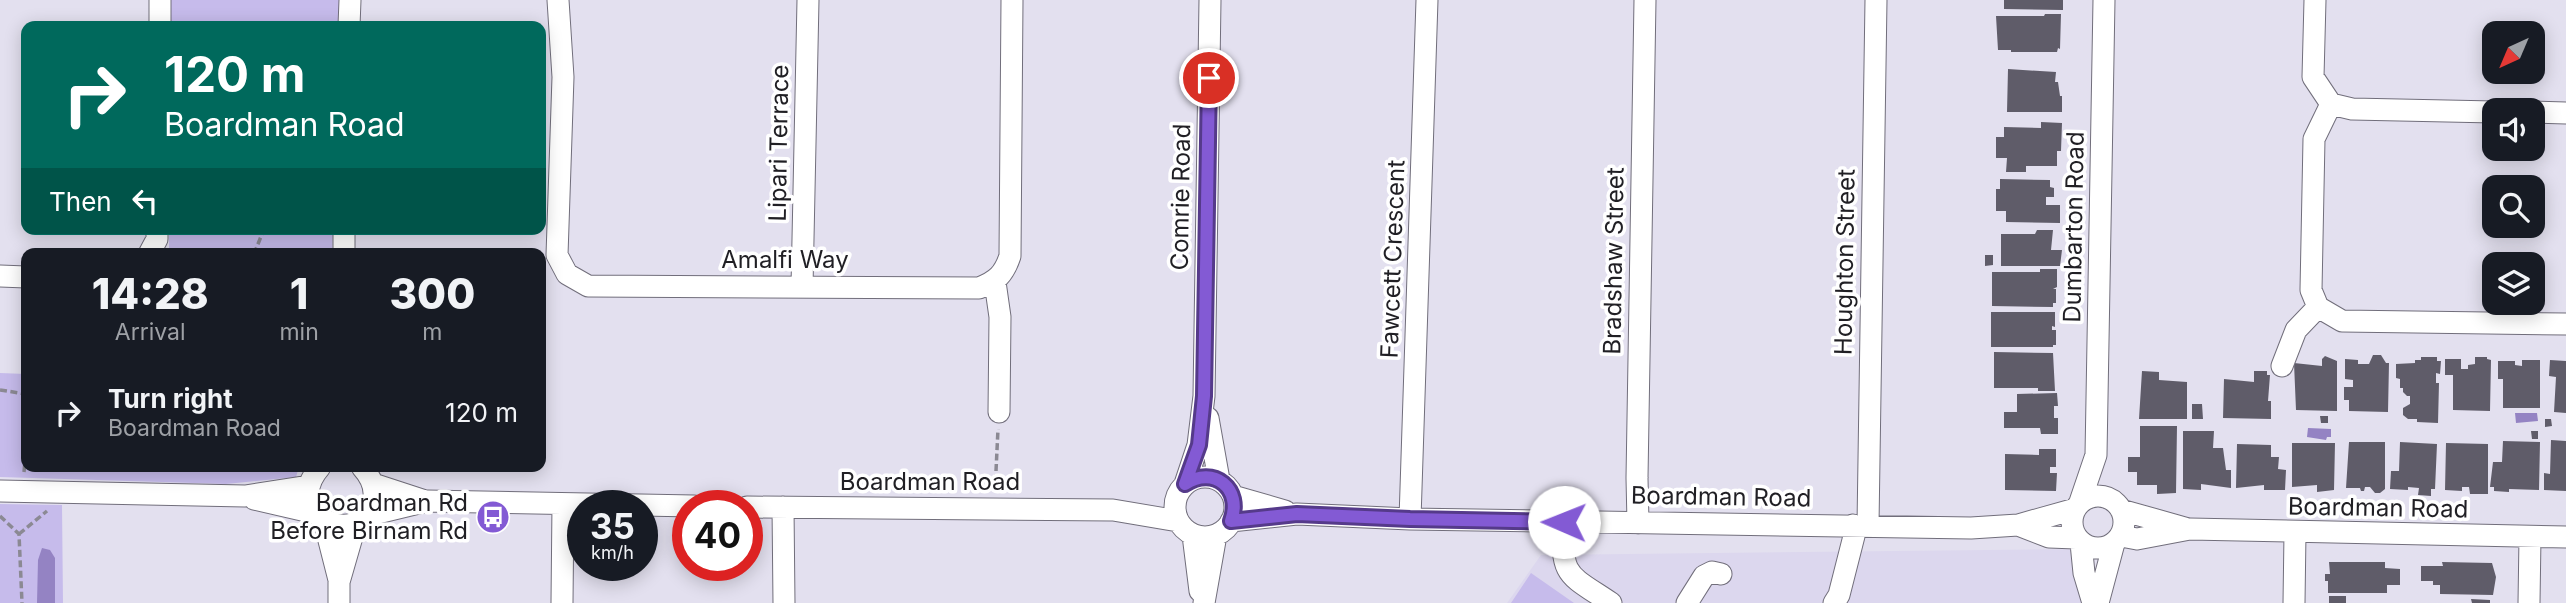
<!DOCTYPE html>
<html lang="en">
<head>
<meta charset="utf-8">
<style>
  :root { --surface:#171b24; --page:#242831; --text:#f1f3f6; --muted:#9ea1a6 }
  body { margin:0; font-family:Inter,sans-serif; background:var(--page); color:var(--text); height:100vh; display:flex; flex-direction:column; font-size:26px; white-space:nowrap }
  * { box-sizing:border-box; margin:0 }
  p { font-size:23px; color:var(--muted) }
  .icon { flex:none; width:38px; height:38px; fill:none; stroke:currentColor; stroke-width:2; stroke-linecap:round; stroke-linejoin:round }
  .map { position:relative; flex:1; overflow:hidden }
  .side { position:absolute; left:21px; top:248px; width:525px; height:224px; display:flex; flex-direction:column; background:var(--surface); border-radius:14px; box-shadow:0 4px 18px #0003 }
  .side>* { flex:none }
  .top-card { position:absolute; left:21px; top:21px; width:525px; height:214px; border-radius:14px; box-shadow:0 4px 18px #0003; background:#00695c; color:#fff; overflow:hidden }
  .needle { width:46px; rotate:224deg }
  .buttons { position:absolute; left:2482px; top:21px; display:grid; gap:14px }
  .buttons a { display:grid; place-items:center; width:63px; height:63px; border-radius:14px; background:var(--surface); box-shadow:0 4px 18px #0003; font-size:35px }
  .speed { position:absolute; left:567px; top:490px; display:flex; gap:14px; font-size:35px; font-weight:700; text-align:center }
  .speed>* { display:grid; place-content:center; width:91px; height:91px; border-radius:50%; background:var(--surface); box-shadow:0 4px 18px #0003; line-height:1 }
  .speed small { font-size:18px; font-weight:400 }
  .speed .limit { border:10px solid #d22; background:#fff; color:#111 }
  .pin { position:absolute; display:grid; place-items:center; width:60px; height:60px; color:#fff; margin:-30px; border:4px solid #fff; border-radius:50%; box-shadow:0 2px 7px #0007 }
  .me { position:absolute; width:77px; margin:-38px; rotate:271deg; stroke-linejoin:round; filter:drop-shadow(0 0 5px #0008) }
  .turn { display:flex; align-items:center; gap:24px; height:147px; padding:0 28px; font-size:32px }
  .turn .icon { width:91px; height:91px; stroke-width:2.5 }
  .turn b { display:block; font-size:49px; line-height:60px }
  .then { display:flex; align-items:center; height:66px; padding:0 28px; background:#0003; gap:14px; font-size:26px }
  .eta { display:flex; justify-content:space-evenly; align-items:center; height:119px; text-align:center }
  .eta b { font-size:42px; font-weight:800; line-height:49px }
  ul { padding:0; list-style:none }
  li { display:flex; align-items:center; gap:21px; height:91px; padding:0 28px }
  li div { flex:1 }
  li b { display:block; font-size:26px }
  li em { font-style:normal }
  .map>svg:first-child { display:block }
  .built { fill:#dcd7ee }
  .green { fill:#c6bbeb }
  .water { fill:#9483c3 }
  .building { fill:#5f5c69 }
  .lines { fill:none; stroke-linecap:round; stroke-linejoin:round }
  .minor-casing { stroke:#716e7b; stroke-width:23 }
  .path { stroke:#8b8993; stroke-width:3.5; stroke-dasharray:7 3.5; stroke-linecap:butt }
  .minor { stroke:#fff; stroke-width:21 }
  .route-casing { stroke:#553a8a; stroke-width:18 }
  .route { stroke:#835ad4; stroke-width:12 }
  .labels { text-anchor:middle; stroke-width:7; stroke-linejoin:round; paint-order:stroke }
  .street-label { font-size:24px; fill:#201f24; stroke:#fff }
  .poi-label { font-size:24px; fill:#201f24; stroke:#fff; text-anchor:end }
</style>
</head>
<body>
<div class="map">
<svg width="2566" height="603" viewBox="0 0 2566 603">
  <rect width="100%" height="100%" fill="#e3e0ef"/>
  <path class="built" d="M2082 549 2081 603H1507L1541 555Z"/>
  <path class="green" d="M170 0H343V26H170Z
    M169 229H333L332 254H169Z
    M0 373 26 374V467H299L296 477 226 484 0 477Z
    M0 504 62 505 63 603H0Z
    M1531 573 1574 603H1511Z"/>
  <path class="water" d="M2515 413H2537L2538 421 2516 423Z
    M2308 428 2331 429V437H2327L2326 440 2307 437Z
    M42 548 50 550 55 558V603H37L38 560Z"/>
  <path class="building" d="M2004 0H2063V10L2004 9Z
    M2045 14H2061L2060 49 2058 48 2057 52H2011V50H1998L1996 16H2044Z
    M2008 69 2056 72 2055 82H2058L2060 96H2062V112H2007Z
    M2041 122 2062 123 2061 151H2057V166H2026V172H2006L2007 158H1996V137H2004V127L2041 128Z
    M2000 179 2050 180V187L2054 188V197H2046V205H2060V223L2006 222V211H1996V189H2000Z
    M2037 230H2053L2051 250H2062L2060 266H2001V234H2035Z
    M1985 255H1993V265L1985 266Z
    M2040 269H2057V287L2053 289H2056V303H2053V307L1992 306V272H2040Z
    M1991 312H2055V327L2052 326V330H2056V345H2053V347H1991Z
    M1994 352 2053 353 2055 391H2038V388H1994Z
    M2373 355H2381L2386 363H2389L2388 412 2349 411V400H2344V387H2353V380L2345 379V359L2358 360V364H2369Z
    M2325 356 2337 361V411L2296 410 2294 363 2322 366V359Z
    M2421 357H2437V361H2441L2440 374 2436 373V383H2439L2438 423 2417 422V419H2408L2403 415V408L2410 404V396H2407L2403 392V388H2400V379L2396 378V364L2415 363V360H2421Z
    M2475 357H2487V359L2491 360 2490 411 2453 410V375H2445V359H2461V369H2468V365L2475 364Z
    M2522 360H2540V408H2503V379H2498V361H2515V365L2522 366Z
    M2550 360 2566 361V413L2554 412 2556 377 2549 376Z
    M2142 371 2159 372V380L2187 382V419H2139Z
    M2254 371H2267V375H2270L2268 401H2271V419L2223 418 2224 379 2254 382Z
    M2057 393 2058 406H2054V418H2058V434H2041L2040 428H2004V412H2017V394Z
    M2192 404H2202L2203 419H2192Z
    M2320 416H2328V423H2321Z
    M2545 419H2551L2552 426 2545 427Z
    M2140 426H2177L2176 493 2157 494V485H2137V472H2128V457H2140Z
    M2183 431H2214L2213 448H2223L2226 470H2231V488L2201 484V490L2183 489Z
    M2531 431H2538V439H2532Z
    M2551 440 2566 441V491L2544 490V473L2550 474Z
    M2503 441 2540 442 2539 490 2509 489V492L2494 491V487H2490L2493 462H2502Z
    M2349 442H2385V489L2380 493H2375L2370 487H2365L2364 491H2361L2360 488H2346Z
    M2400 442 2437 444 2435 489H2431V496L2418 495 2419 488 2408 487V490L2390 489 2391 471H2399Z
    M2292 443H2335L2334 490 2317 492V485L2292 487Z
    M2446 443 2488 444V494H2470L2469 487H2462V491L2445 490Z
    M2237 444 2271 445V457H2279L2278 469 2286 470 2285 490H2264V485L2236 488Z
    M2039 449H2056V467H2050V473H2057L2056 491 2005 490V454L2039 455Z
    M2329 562H2385V568L2400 569V585H2387V593H2328V581H2325V574H2330Z
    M2442 562 2492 563 2496 577 2493 595 2440 594V585H2433V581H2421V566H2443Z
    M2329 596H2346V603H2329Z
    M2471 599 2490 600V603H2472Z"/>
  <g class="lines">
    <defs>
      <path id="minor" d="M558 0 563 77 557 255 567 274 588 286 979 288C997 281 1004 274 1010 256L1012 0
        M2315 0 2313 77 2331 104 2352 109 2494 112
        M160 26V0
        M349 26 350 0
        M2331 104 2314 139 2311 290 2318 307 2342 321 2566 324
        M2532 112 2566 113
        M149 254 157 239V229
        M344 254V229
        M0 276 26 277
        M995 282 1000 317 999 412
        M802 287 808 0
        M2282 366 2296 330 2318 307
        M1208 418 1219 480
        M320 467C279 514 359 551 373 502 377 488 371 477 362 467
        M1175 507a30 30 0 1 1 60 0a30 30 0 1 1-60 0Z
        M373 484 425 501
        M1185 484 1198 445 1204 396 1210 0
        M0 491 245 496 309 486
        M2072 522a26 26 0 1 1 52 0a26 26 0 1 1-52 0Z
        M1233 496 1285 511
        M254 499 315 513
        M2080 502 2096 455 2104 0
        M747 507 1113 510 1178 521
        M783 507 784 603
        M2121 510 2185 528
        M365 516 427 501 694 506
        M1410 519 1427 0
        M324 521 339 580
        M1231 521 1297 514 1410 519 1971 528 2018 525 2075 509
        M1564 522C1560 577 1568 574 1611 603
        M1638 523 1637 478 1645 0
        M1868 525 1876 0
        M2018 525 2049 537 2076 538
        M1193 535 1200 591
        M2121 536 2137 539 2190 529 2566 537
        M2081 543 2084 573 2093 603
        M339 603V582L356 523
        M562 603 563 504
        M1204 603 1216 535
        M1687 603 1704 576 1712 572 1721 574
        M1834 603 1839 595 1854 536 1853 525
        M2098 603 2114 543
        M2294 603 2295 533
        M2529 603 2530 537"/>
    </defs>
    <use href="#minor" class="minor-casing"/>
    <path class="path" d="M254 254 264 229
      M0 390 26 394
      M24 472 26 450
      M995 492 998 429
      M0 516 19 534 22 603
      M19 534 47 511"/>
    <use href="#minor" class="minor"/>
  </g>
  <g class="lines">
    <defs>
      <path id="route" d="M1209 78 1204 396 1199 445 1185 484C1214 465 1243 489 1231 521L1297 514 1410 519 1564 522"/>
    </defs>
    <use href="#route" class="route-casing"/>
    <use href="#route" class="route"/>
  </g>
  <defs>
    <symbol id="bus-disc" viewBox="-11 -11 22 22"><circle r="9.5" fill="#835ad4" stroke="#fff"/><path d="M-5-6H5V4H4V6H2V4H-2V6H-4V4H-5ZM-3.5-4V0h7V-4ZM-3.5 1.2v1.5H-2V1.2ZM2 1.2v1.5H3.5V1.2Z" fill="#fff"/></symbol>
  </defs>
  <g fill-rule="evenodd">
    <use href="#bus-disc" x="474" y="498" width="38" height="38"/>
  </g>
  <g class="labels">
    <g class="street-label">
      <text transform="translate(779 143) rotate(-89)" y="8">Lipari Terrace</text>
      <text transform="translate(1181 197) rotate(-89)" y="8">Comrie Road</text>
      <text transform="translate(2074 227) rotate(-89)" y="8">Dumbarton Road</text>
      <text transform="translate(1393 259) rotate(-88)" y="8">Fawcett Crescent</text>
      <text x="785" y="268">Amalfi Way</text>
      <text transform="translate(1614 261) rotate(-89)" y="8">Bradshaw Street</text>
      <text transform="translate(1845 262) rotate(-89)" y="8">Houghton Street</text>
      <text x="930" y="490">Boardman Road</text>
      <text transform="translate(1721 497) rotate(1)" y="8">Boardman Road</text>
      <text transform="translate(2378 508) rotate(1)" y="8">Boardman Road</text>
    </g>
    <g class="poi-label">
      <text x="468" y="511">Boardman Rd<tspan x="468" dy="28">Before Birnam Rd</tspan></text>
    </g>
  </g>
</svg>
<div class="buttons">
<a><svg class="needle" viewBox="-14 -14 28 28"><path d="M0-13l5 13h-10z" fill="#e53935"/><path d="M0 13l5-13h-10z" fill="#9ea1a6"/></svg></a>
<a><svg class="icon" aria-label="sound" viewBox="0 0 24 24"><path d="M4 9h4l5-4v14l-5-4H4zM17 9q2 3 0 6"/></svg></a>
<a><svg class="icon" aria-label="search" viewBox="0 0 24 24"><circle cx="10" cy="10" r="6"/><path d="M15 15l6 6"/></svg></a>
<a><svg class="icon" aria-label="layers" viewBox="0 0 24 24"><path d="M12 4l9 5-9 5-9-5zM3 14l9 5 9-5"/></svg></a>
</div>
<div class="speed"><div>35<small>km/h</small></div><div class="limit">40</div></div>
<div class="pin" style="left:1209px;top:78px;background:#d93025"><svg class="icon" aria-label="arrive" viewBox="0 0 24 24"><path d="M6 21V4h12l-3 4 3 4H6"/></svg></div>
<svg class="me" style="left:1564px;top:522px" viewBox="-20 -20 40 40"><circle r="19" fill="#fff"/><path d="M0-13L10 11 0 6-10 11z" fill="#835ad4"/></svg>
<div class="top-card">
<div class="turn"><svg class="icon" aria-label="right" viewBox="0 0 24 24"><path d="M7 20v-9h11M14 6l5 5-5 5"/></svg><div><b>120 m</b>Boardman Road</div></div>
<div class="then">Then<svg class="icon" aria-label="left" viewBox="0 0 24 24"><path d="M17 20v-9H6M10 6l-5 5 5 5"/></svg></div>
</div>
<section class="side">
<div class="eta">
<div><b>14:28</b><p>Arrival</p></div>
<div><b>1</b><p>min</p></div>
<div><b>300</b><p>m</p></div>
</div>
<ul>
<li><svg class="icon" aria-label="right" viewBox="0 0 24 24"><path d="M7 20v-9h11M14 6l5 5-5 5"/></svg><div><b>Turn right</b><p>Boardman Road</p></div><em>120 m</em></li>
</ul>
</section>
</div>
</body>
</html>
